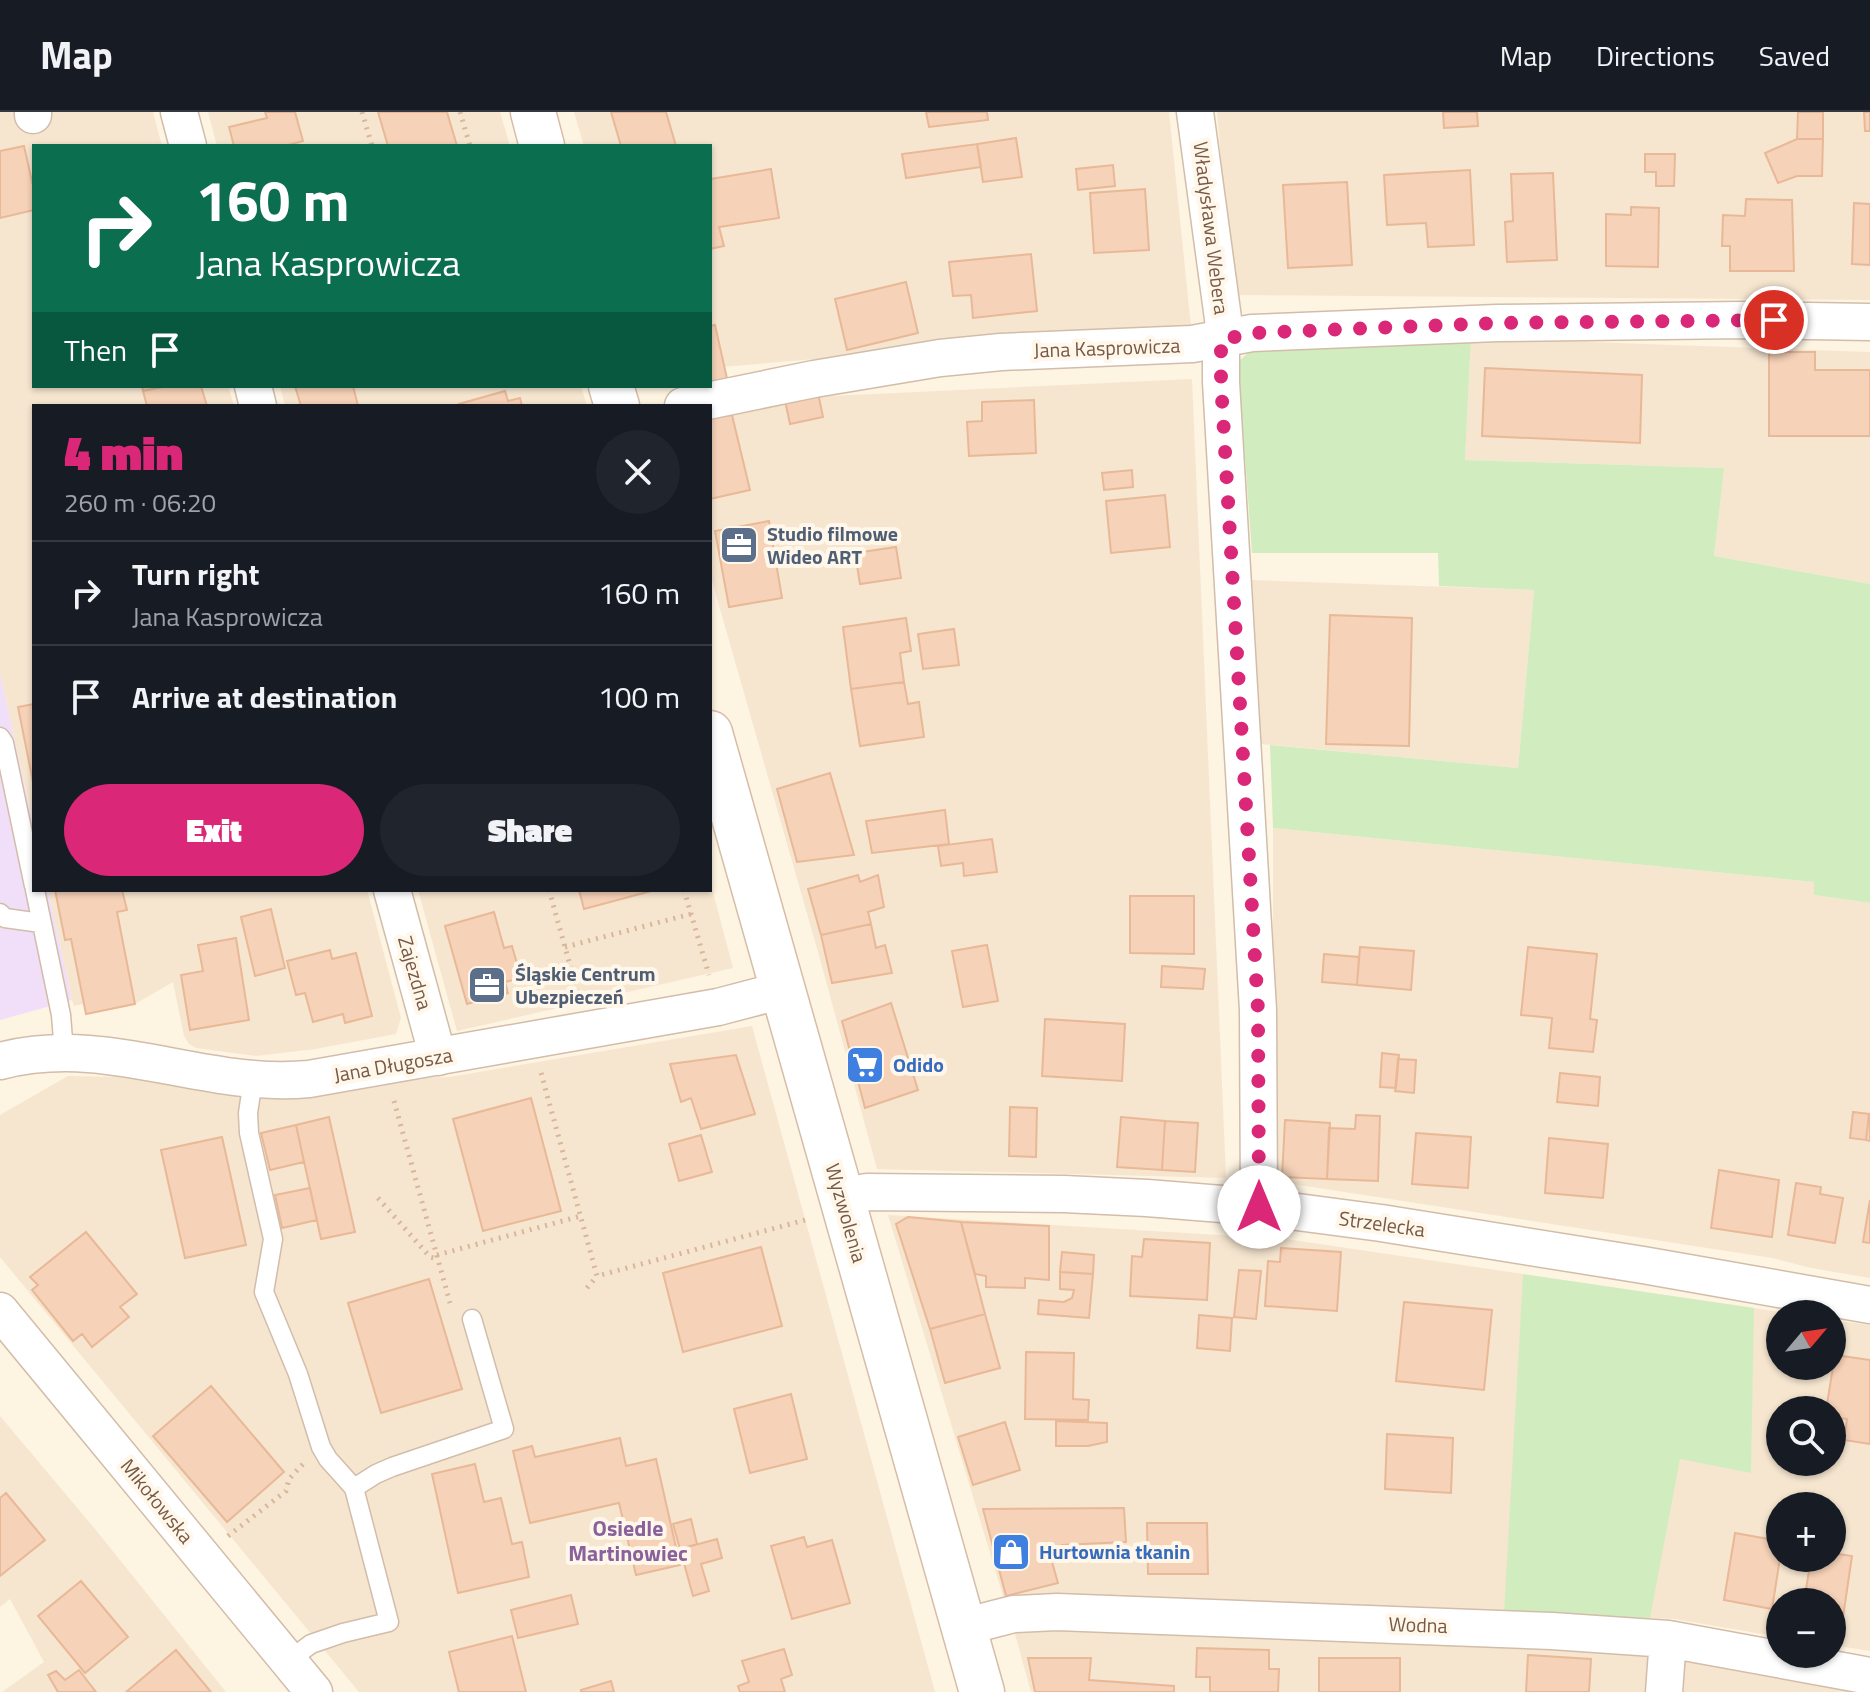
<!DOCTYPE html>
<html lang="en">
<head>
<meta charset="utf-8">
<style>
  :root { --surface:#171b24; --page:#20242c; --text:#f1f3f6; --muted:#9ea1a6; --line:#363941; --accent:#db2777 }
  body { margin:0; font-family:"Titillium Web",sans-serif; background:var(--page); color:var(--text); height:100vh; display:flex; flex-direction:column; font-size:30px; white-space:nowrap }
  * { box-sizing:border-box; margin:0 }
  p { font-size:26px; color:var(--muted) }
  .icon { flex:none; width:44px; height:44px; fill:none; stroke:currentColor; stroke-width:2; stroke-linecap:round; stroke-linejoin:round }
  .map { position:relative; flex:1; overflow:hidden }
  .drawer { position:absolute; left:32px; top:292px; width:680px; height:488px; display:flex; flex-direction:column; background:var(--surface); border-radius:0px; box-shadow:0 2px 6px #0004 }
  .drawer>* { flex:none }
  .guide { position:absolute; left:32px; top:32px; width:680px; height:244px; border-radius:0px; box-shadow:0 2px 6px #0004; background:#0b6e4f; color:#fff; overflow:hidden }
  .needle { width:52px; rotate:61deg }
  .tools { position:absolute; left:1766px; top:1188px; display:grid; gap:16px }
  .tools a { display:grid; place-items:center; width:80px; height:80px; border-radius:50%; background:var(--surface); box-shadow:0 2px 6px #0004; font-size:40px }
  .pin { position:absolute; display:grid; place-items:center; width:68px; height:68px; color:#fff; margin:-34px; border:4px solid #fff; border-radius:50%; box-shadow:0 2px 8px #0007 }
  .me { position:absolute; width:88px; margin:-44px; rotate:0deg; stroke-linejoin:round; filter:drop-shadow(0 0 6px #0008) }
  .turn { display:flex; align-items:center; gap:28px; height:168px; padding:0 32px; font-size:36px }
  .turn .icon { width:104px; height:104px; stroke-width:2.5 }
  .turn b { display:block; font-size:56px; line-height:68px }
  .then { display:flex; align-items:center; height:76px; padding:0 32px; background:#0003; gap:16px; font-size:30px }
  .round { display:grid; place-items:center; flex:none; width:84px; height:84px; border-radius:42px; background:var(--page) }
  .head { display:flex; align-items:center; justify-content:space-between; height:136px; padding:0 32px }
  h1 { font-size:48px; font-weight:800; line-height:60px; color:var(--accent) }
  .primary-button { display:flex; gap:16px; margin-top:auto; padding:16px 32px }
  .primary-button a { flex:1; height:92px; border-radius:48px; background:var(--accent); color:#fff; font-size:32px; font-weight:800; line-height:92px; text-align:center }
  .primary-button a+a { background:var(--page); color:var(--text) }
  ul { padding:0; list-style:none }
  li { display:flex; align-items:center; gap:24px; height:104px; padding:0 32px; border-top:2px solid var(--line) }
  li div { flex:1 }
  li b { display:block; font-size:30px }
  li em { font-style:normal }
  header { display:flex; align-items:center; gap:48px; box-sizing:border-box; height:112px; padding:0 40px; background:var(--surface); border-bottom:2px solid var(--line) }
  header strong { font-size:38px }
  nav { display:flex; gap:44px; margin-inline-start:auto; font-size:28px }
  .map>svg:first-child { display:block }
  .residential { fill:#f6e6d0; fill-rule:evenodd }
  .education { fill:#f1dffa }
  .green { fill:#d1edc0 }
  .building { fill:#f5d2b8; stroke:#e9b897; stroke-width:2 }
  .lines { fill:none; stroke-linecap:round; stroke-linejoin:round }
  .service-casing { stroke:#d2bdaa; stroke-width:21 }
  .minor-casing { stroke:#d2bdaa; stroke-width:39 }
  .secondary-casing { stroke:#d6bda8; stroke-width:47 }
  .path { stroke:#dab59b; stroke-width:5; stroke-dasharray:2 6; stroke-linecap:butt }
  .service { stroke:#fff; stroke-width:18 }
  .minor { stroke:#fff; stroke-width:36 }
  .secondary { stroke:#fff; stroke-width:44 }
  .route { stroke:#db2777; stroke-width:14; stroke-dasharray:0 25.2 }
  .labels { text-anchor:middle; stroke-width:8; stroke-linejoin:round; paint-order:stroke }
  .street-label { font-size:20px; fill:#785946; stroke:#fff7ea }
  .service-label { font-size:20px; font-weight:bold; fill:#4e5e75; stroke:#fff7ea; text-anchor:start }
  .shop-label { font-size:20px; font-weight:bold; fill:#366cbe; stroke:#fff7ea; text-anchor:start }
  .neighbourhood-label { font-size:22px; font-weight:bold; fill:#89619c; stroke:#fff7ea }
</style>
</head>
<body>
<header>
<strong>Map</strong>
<nav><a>Map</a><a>Directions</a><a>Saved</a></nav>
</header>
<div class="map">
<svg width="1870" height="1580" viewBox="0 0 1870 1580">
  <rect width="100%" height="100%" fill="#fef4e2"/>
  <path class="residential" d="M0 0H153L162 34H34V274H228L234 294H34V716L0 561Z
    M208 0H500L510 34H217Z
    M574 0H1169L1191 215 710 256V34H584Z
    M1217 0H1870V188L1232 183Z
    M1471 226 1870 240V472L1714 444 1723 356 1465 348Z
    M1192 267 1226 1066 877 1057 820 847 710 462V294H662V292Z
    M280 274H581L587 294H285Z
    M1252 468 1534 478 1518 656 1261 632Z
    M1273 716 1814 770V783L1870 791V1166L1811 1156 1772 1146 1273 1069Z
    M710 769 733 856 457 919 418 778H710Z
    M48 778H367L401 906 396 922 315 937 256 944 196 936 189 932 184 924 173 870 135 892 86 902 83 892 74 894 72 888Z
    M752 914 935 1580H359L0 1145V1003L68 964 287 968 449 965Z
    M888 1103 1286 1127 1794 1202H1780V1254H1832V1208L1870 1213V1539L1832 1533V1490H1780V1525L1674 1507 1398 1497 1006 1494ZM1780 1298H1832V1350H1780ZM1780 1394H1832V1446H1780Z
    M0 1304 95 1417 226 1580H2L44 1550 10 1487 0 1495Z
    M1013 1515 1653 1537 1647 1580H1031Z
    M1685 1542 1870 1580H1680Z"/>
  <path class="education" d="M0 561 34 716V778H48L72 888 0 908Z"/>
  <path class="green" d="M1471 226 1465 348 1724 356 1714 444 1870 472V791L1814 783V770L1273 716 1270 633 1518 656 1534 478 1439 474 1438 441H1252L1238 250 1258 232Z
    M1523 1162 1754 1196 1751 1361 1680 1347 1650 1506 1504 1501Z"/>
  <path class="building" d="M265 0H295L303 29 288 33V34H234L229 15 267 6Z
    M378 0H447L457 34H388Z
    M611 0H666L676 34H621Z
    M926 0H987L988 8 929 15Z
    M1443 0H1477L1478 14 1444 16Z
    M1798 0H1823V27H1797Z
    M1864 0H1870V19H1865Z
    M1016 26 1022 65 983 70 977 32Z
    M1797 27H1823L1822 64H1797L1778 71 1765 41Z
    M977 32 981 55 906 66 902 42Z
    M24 34 34 78V98L0 106V39Z
    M1645 42H1675L1674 74H1656V60H1645Z
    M1113 53 1115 74 1078 78 1076 57Z
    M771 57 779 106 719 115 724 134 710 137V67Z
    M1470 58 1474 133 1428 135 1426 111 1387 113 1384 63Z
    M1553 61 1557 148 1507 150 1505 110 1513 109 1511 62Z
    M1347 70 1352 153 1288 156 1283 73Z
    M1145 77 1149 138 1094 141 1090 81Z
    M1746 87 1792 88 1794 159H1730V134H1722L1723 103 1745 104Z
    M1854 91 1870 92V153L1852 152Z
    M1631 95 1659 96 1658 155 1606 154V102L1631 103Z
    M1031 142 1037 199 973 206 971 183 953 184 949 150Z
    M906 170 918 221 847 238 835 187Z
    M715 213 728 271 710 273V214Z
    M1769 240H1815V258H1870V324H1769Z
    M1485 256 1642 263 1640 331 1482 324Z
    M142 274H167L143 279Z
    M167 274H201L207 294H147L143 279Z
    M295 274H353L358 294H301Z
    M817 276 823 305 790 312 784 284Z
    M505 279 508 289 520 286 522 294H460L459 292Z
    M1034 288 1036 341 969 344 967 310 982 309V290Z
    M732 303 750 378 710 387V306Z
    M1132 358 1133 375 1104 378 1102 361Z
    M1165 383 1170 435 1111 441 1106 389Z
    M769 409 782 486 729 495 715 419Z
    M896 435 901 466 860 472 855 441Z
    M1330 503 1412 506 1409 634 1326 632Z
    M906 506 911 539 900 541 904 570 851 577 843 515Z
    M954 517 959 553 923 557 918 522Z
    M904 570 908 592 919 590 924 625 860 634 851 577Z
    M34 592V675L18 595Z
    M830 661 854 743 797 750 777 677Z
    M945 698 949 732 872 741 866 709Z
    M992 727 997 760 964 764 963 751 941 754 938 734Z
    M858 763 860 770 878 763 884 795 868 800 871 812 821 823 808 777Z
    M55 778H122L127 798 117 800 135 892 86 902 71 827 65 828Z
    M579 778H655L584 797Z
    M1130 784H1194V842L1130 841Z
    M271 797 285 856 255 864 241 805Z
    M494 800 504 836 512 834 521 866 505 870 508 881 467 892 445 814Z
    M871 812 876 836 885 833 892 861 832 871 821 823Z
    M236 826 249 908 190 918 181 863 203 859 198 833Z
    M987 833 998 889 963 895 952 839Z
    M1360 835 1414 839 1411 878 1357 873Z
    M1528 835 1597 842 1590 907 1597 908 1593 940 1549 936 1552 906 1521 903Z
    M330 838 332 847 356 841 372 904 345 911 343 902 313 910 305 881 296 883 287 849Z
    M1324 842 1359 845 1357 873 1322 870Z
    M1162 854 1205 857 1203 877 1161 875Z
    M891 891 918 978 865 996 842 909Z
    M1045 907 1125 912 1122 969 1042 964Z
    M1382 941 1399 943 1396 976 1380 975Z
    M736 943 755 1002 701 1017 691 986 681 990 670 952Z
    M1398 947 1416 948 1414 981 1395 979Z
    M1560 961 1600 965 1598 994 1557 990Z
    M531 986 561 1099 483 1119 453 1007Z
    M1010 995 1037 996 1036 1045 1009 1044Z
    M1853 1000 1869 1002 1866 1028 1850 1026Z
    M1869 1002H1870V1029L1866 1028Z
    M1356 1003 1380 1004 1378 1069 1327 1067 1329 1016 1355 1017Z
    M329 1005 355 1120 321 1127 296 1013Z
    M1121 1005 1165 1009 1162 1058 1117 1055Z
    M1285 1008 1330 1011 1327 1067 1282 1065Z
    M1165 1009 1198 1011 1195 1060 1162 1058Z
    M296 1013 304 1050 270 1058 261 1021Z
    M1416 1021 1471 1025 1468 1076 1412 1072Z
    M701 1023 712 1060 679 1069 669 1032Z
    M222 1025 246 1133 185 1146 161 1038Z
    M1549 1026 1608 1032 1603 1086 1545 1081Z
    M1719 1058 1779 1068 1772 1125 1711 1116Z
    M1796 1071 1821 1075 1820 1082 1843 1086 1835 1131 1788 1123Z
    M310 1076 317 1108 282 1116 275 1083Z
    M1870 1088V1131L1863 1130Z
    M908 1105 961 1110 985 1202 930 1217 896 1112Z
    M961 1110 1049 1114V1168L1025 1166V1176L986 1175V1164L975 1162Z
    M86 1120 137 1182 120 1195 129 1205 92 1235 82 1222 73 1229 32 1178 38 1173 30 1165Z
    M1144 1127 1210 1131 1207 1188 1130 1184 1132 1144 1142 1145Z
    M761 1135 782 1214 683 1240 663 1161Z
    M1281 1136 1341 1140 1337 1199 1265 1194 1268 1149 1280 1150Z
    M1062 1140 1094 1143 1093 1162 1060 1160Z
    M1239 1158 1261 1159 1256 1207 1234 1205Z
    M1060 1160 1093 1162 1089 1206 1038 1202 1039 1188 1064 1190 1072 1186 1074 1178 1060 1177Z
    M429 1167 462 1277 381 1301 348 1191Z
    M1404 1190 1492 1198 1484 1278 1396 1269Z
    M985 1202 1000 1256 945 1271 930 1217Z
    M1199 1203 1232 1206 1230 1239 1197 1236Z
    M1026 1240 1074 1241 1073 1287 1089 1288 1088 1308 1025 1307Z
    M1835 1243 1870 1248V1332L1844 1328 1847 1307 1832 1305V1298H1826Z
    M211 1274 284 1360 227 1410 153 1324Z
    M791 1282 807 1347 750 1361 734 1297Z
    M1056 1309 1107 1311V1330L1088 1334H1056Z
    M1005 1310 1020 1358 973 1373 958 1325Z
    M1387 1322 1453 1326 1451 1381 1385 1377Z
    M620 1326 626 1354 656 1347 680 1453 636 1463 619 1391 530 1411 513 1339 532 1334 535 1345Z
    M475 1352 484 1390 501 1386 512 1432 522 1430 529 1465 458 1481 432 1362Z
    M6 1381 45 1428 0 1464V1386Z
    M1124 1396 1126 1430 1062 1433 1066 1446 1052 1450 1058 1471 1006 1484 983 1397Z
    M691 1407 697 1432 680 1437 673 1412Z
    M1147 1411H1207L1208 1462H1148Z
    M1735 1421 1780 1429V1446L1772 1497 1724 1488Z
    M804 1425 807 1435 832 1428 850 1491 792 1507 771 1434Z
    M717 1427 722 1446 701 1452 709 1479 693 1484 680 1437Z
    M1832 1441 1852 1444 1843 1505 1832 1503V1490H1804L1811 1446H1832Z
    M81 1469 128 1525 85 1561 38 1504Z
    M571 1483 578 1512 518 1526 511 1498Z
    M512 1524 526 1580H459L449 1540Z
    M1197 1536 1269 1538V1557H1279L1278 1580H1210V1565H1196Z
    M784 1537 792 1563 781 1567 785 1580H740L738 1574 749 1570 742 1549Z
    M176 1538 211 1580H126Z
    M1528 1543 1591 1547 1589 1580H1526Z
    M1028 1546H1091L1089 1568 1174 1574V1580H1035Z
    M1319 1546H1400V1580H1319Z
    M79 1558 96 1580H58L48 1563 56 1559 65 1568Z
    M611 1569 614 1580H581V1578Z"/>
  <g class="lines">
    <defs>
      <path id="service" d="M0 625 4 631 34 774
        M35 778 61 903 64 940
        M0 801 5 806 41 811
        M253 968 248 1001 249 1021 273 1127 264 1180 298 1262 321 1335 328 1347 354 1376 389 1510 343 1521 311 1532 288 1549
        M354 1376 376 1362 392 1355 504 1317 472 1207"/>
      <path id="minor" d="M33 0V3
        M179 0 188 34
        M1195 0 1224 214 1221 228V270L1258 898 1259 1095
        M253 274 258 294
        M683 294 814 267 940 246 1001 240 1192 232 1252 221 1497 211 1743 208 1870 210
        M392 778 438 945
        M0 949C110 921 201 977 309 967L718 895 783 878
        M842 1084 867 1080 1064 1082 1147 1086 1259 1095 1381 1111 1643 1153 1870 1193
        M0 1199 314 1580
        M963 1515 1014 1502 1057 1500 1552 1519 1668 1527 1870 1564
        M1664 1580 1668 1527"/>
      <path id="secondary" d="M533 0 542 34
        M611 274 617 294
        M710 621 982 1580"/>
    </defs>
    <use href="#service" class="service-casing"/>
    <use href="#minor" class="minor-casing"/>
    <use href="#secondary" class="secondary-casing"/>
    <path class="path" d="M362 0 372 34
      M460 0 470 34
      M549 778 579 885
      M684 778 709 863
      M565 835 691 802
      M541 961 597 1164 809 1107
      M394 989 450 1191
      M378 1086 430 1145 438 1147
      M437 1143 581 1104
      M587 1176 597 1164
      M228 1424 286 1379 289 1367 303 1352"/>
    <use href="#service" class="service"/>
    <use href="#minor" class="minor"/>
    <use href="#secondary" class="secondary"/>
  </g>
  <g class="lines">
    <path class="route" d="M1259 1095 1258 898 1221 270V228L1252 221 1497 211 1774 208"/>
  </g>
  <defs>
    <symbol id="office-square" viewBox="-11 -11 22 22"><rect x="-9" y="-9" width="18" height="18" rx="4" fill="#5c6f8a" stroke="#fff7ea"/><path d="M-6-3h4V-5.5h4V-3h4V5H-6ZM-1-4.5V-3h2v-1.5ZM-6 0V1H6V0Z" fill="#fff"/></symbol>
    <symbol id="supermarket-square" viewBox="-11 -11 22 22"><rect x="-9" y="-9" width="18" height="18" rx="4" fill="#3f7fe0" stroke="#fff7ea"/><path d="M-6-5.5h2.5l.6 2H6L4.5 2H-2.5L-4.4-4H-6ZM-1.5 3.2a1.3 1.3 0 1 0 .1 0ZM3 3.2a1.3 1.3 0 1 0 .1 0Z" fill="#fff"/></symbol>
    <symbol id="shop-square" viewBox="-11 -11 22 22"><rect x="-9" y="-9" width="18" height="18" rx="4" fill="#3f7fe0" stroke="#fff7ea"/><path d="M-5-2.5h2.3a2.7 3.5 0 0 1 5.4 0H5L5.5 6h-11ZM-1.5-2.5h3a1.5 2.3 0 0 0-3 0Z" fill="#fff"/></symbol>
  </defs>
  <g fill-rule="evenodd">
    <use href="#office-square" x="717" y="411" width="44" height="44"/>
    <use href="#office-square" x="465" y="851" width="44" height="44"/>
    <use href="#supermarket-square" x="843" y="931" width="44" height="44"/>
    <use href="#shop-square" x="989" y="1418" width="44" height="44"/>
  </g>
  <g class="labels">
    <g class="street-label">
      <text transform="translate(1211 116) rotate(83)" y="7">Władysława Webera</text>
      <text transform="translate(1107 236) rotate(-2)" y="7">Jana Kasprowicza</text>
      <text transform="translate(415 861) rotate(74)" y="7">Zajezdna</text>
      <text transform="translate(393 953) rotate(-10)" y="7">Jana Długosza</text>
      <text transform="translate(846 1101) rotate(74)" y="7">Wyzwolenia</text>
      <text transform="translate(1382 1112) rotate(8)" y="7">Strzelecka</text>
      <text transform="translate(157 1389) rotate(51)" y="7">Mikołowska</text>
      <text transform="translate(1418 1513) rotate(2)" y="7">Wodna</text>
    </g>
    <g class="service-label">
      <text x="767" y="429">Studio filmowe<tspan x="767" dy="23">Wideo ART</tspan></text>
      <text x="515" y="869">Śląskie Centrum<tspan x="515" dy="23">Ubezpieczeń</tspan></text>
    </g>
    <g class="shop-label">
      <text x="893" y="960">Odido</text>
      <text x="1039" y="1447">Hurtownia tkanin</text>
    </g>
    <g class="neighbourhood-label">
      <text x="628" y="1424">Osiedle<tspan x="628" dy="25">Martinowiec</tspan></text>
    </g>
  </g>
</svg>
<div class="tools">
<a><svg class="needle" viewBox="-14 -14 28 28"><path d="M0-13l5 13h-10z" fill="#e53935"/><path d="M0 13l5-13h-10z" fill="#9ea1a6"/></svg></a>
<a><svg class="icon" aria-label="search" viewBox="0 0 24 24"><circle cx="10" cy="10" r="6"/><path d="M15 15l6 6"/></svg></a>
<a>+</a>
<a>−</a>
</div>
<div class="pin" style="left:1774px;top:208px;background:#d93025"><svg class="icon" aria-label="arrive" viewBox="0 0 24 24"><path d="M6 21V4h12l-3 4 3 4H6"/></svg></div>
<svg class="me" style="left:1259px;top:1095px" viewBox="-20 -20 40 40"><circle r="19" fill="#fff"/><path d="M0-13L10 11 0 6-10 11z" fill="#db2777"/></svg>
<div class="guide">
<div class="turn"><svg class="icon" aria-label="right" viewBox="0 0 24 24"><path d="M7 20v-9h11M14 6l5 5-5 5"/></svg><div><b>160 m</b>Jana Kasprowicza</div></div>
<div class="then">Then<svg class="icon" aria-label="arrive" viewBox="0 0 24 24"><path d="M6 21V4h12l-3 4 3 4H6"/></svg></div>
</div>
<section class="drawer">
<div class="head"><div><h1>4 min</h1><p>260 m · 06:20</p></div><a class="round"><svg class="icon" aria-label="close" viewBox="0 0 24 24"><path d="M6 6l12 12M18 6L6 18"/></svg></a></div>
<ul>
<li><svg class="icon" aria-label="right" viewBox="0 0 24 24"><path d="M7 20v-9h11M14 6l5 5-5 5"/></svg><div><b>Turn right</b><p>Jana Kasprowicza</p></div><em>160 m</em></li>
<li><svg class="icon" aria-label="arrive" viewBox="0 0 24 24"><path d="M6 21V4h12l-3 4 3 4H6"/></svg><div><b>Arrive at destination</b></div><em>100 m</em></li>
</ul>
<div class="primary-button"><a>Exit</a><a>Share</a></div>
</section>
</div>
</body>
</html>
